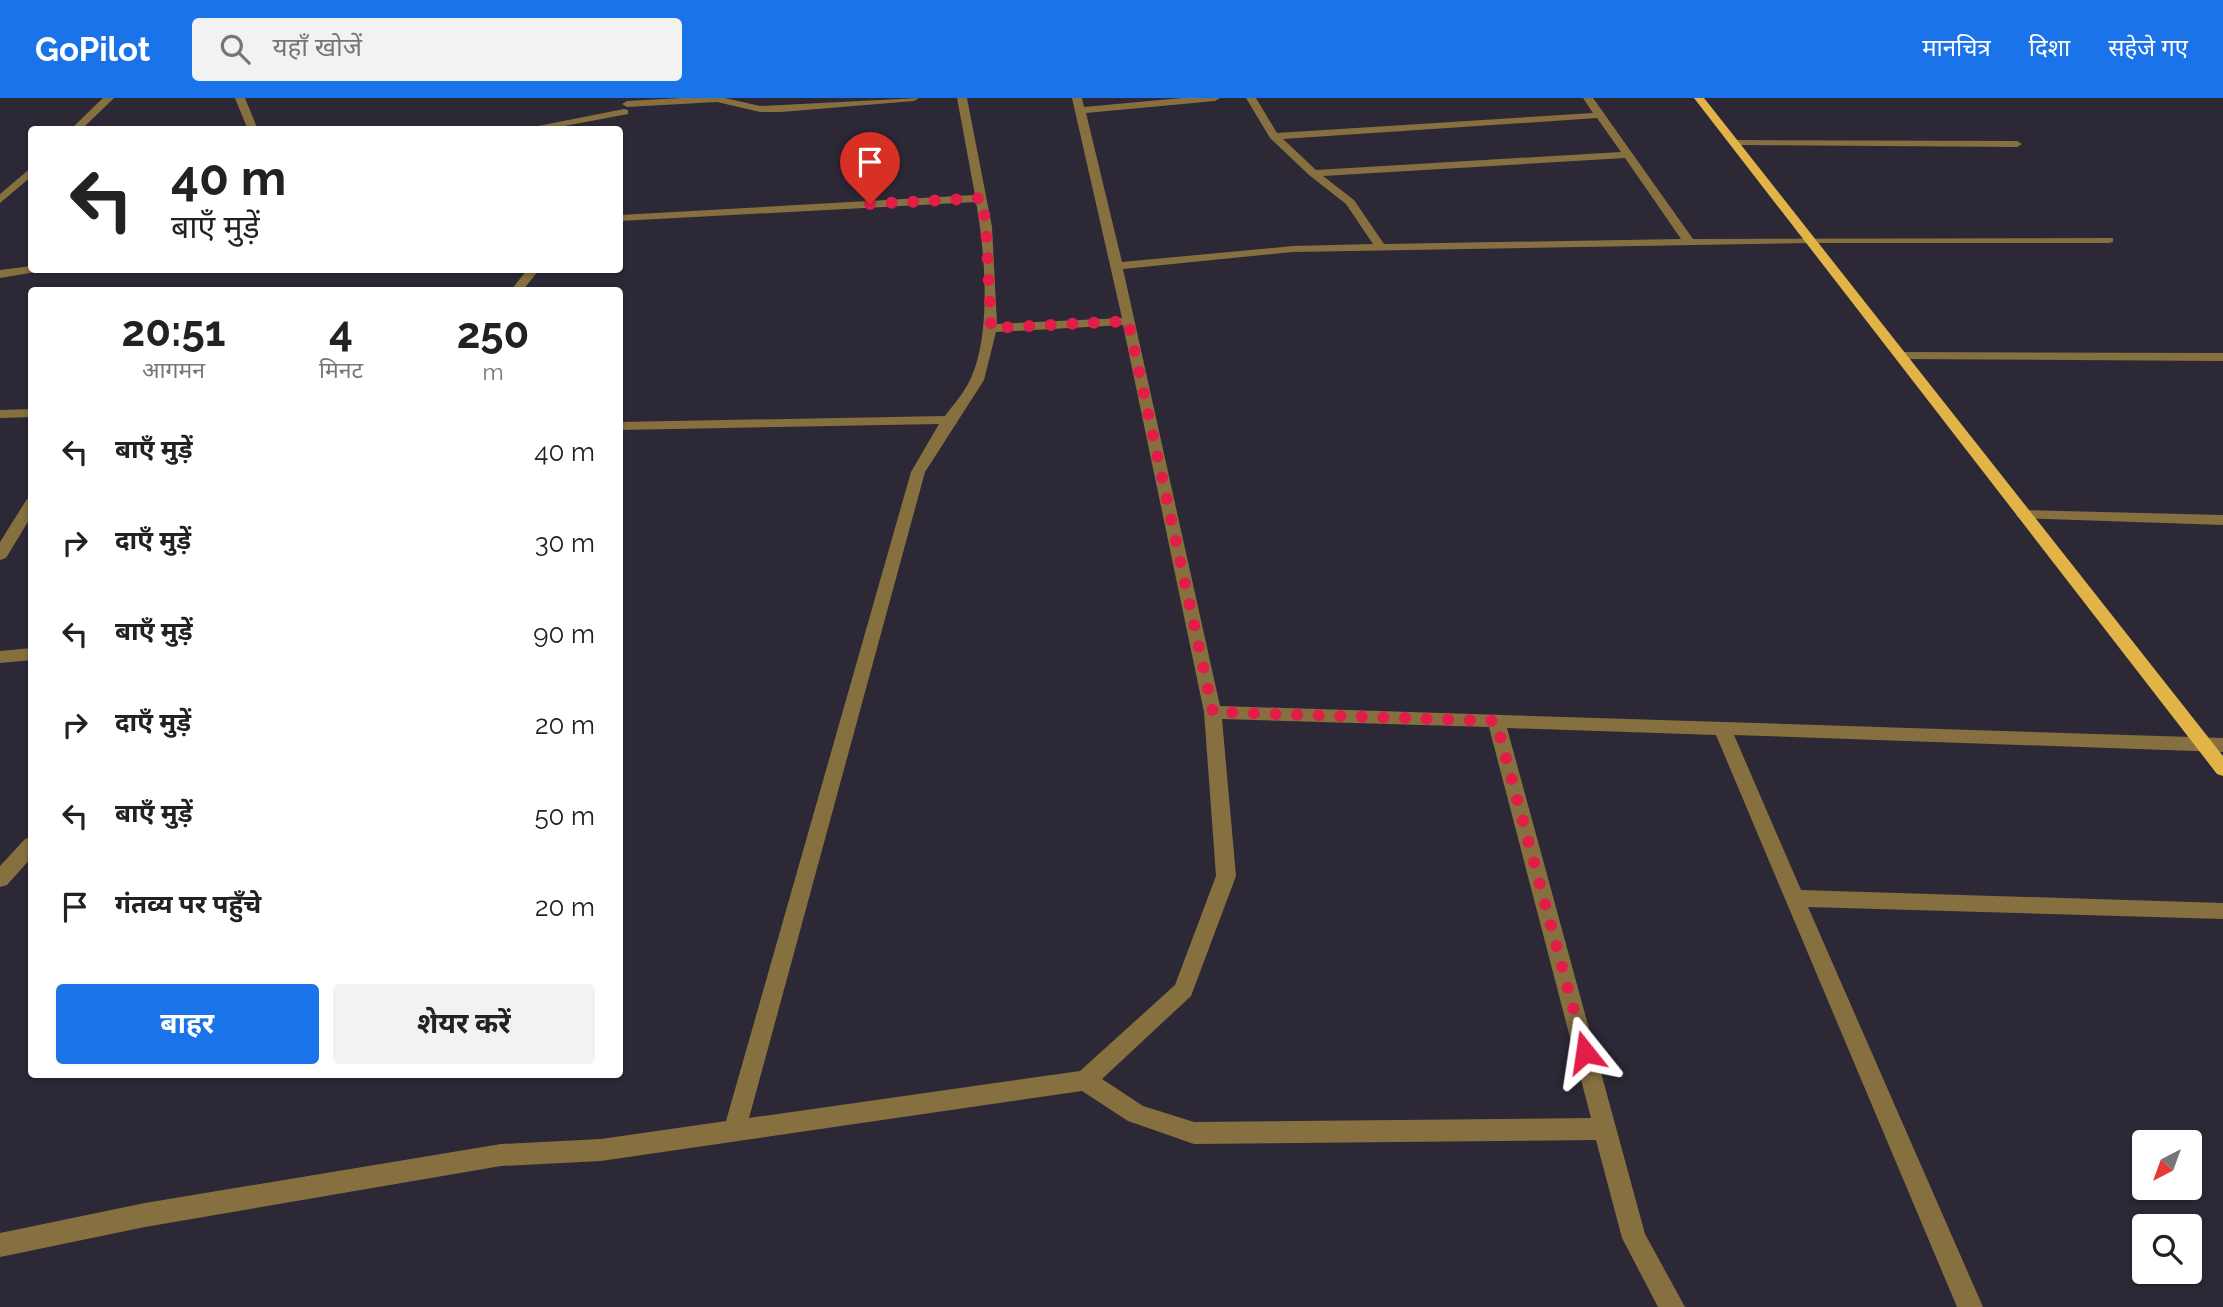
<!DOCTYPE html>
<html lang="hi">
<head>
<meta charset="utf-8">
<style>
  :root { --surface:#fff; --page:#f2f2f2; --text:#222; --muted:#767676; --accent:#1a73e8 }
  body { margin:0; font-family:Raleway,"Noto Sans Devanagari",sans-serif; background:var(--page); color:var(--text); height:100vh; display:flex; flex-direction:column; font-size:26px; white-space:nowrap }
  * { box-sizing:border-box; margin:0 }
  p { font-size:23px; color:var(--muted) }
  .icon { flex:none; width:38px; height:38px; fill:none; stroke:currentColor; stroke-width:2; stroke-linecap:round; stroke-linejoin:round }
  .map { position:relative; flex:1; overflow:hidden }
  .side { position:absolute; left:28px; top:189px; width:595px; height:791px; display:flex; flex-direction:column; background:var(--surface); border-radius:7px; box-shadow:0 2px 5px #0004 }
  .side>* { flex:none }
  .top-card { position:absolute; left:28px; top:28px; width:595px; height:147px; border-radius:7px; box-shadow:0 2px 5px #0004; background:#fff; color:var(--text); overflow:hidden }
  .needle { width:46px; rotate:221deg }
  .tools { position:absolute; left:2132px; top:1032px; display:grid; gap:14px }
  .tools a { display:grid; place-items:center; width:70px; height:70px; border-radius:7px; background:var(--surface); box-shadow:0 2px 5px #0004; font-size:35px }
  .pin { position:absolute; display:grid; place-items:center; width:60px; height:60px; color:#fff; margin:-72px -30px; border-radius:50% 50% 50% 0; rotate:-45deg; box-shadow:0 0 7px #0007 }
  .pin .icon { rotate:45deg }
  .me { position:absolute; width:77px; margin:-38px; rotate:345deg; stroke-linejoin:round; filter:drop-shadow(0 0 5px #0008) }
  .turn { display:flex; align-items:center; gap:24px; height:147px; padding:0 28px; font-size:32px }
  .turn .icon { width:91px; height:91px; stroke-width:2.5 }
  .turn b { display:block; font-size:49px; line-height:60px }
  .eta { display:flex; justify-content:space-evenly; align-items:center; height:119px; text-align:center }
  .eta b { font-size:42px; font-weight:700; line-height:49px }
  .action { display:flex; gap:14px; margin-top:auto; padding:14px 28px }
  .action a { flex:1; height:80px; border-radius:7px; background:var(--accent); color:#fff; font-size:28px; font-weight:700; line-height:80px; text-align:center }
  .action a+a { background:var(--page); color:var(--text) }
  ul { padding:0; list-style:none }
  li { display:flex; align-items:center; gap:21px; height:91px; padding:0 28px }
  li div { flex:1 }
  li b { display:block; font-size:26px }
  li em { font-style:normal }
  header { display:flex; align-items:center; gap:42px; box-sizing:border-box; height:98px; padding:0 35px; background:var(--accent); color:#fff }
  header strong { font-size:33px }
  nav { display:flex; gap:38px; margin-inline-start:auto; font-size:24px }
  .search { width:490px; height:63px; background:var(--page); display:flex; align-items:center; gap:18px; box-sizing:border-box; padding:0 24px; border-radius:7px; color:var(--muted); font-size:26px }
  .map>svg:first-child { display:block }
  .lines { fill:none; stroke-linecap:round; stroke-linejoin:round }
  .minor { fill:#867040; fill-rule:evenodd }
  .major { fill:#e2b448; fill-rule:evenodd }
  .route { stroke:#e11d48; stroke-width:12; stroke-dasharray:0 21.6 }
</style>
</head>
<body>
<header>
<strong>GoPilot</strong>
<div class="search"><svg class="icon" aria-label="search" viewBox="0 0 24 24"><circle cx="10" cy="10" r="6"/><path d="M15 15l6 6"/></svg>यहाँ खोजें</div>
<nav><a>मानचित्र</a><a>दिशा</a><a>सहेजे गए</a></nav>
</header>
<div class="map">
<svg width="2223" height="1209" viewBox="0 0 2223 1209">
  <rect width="100%" height="100%" fill="#2d2836"/>
  <g class="lines">
    <path class="minor" d="M103 0H114L81 32H70Z
      M235 0H245L258 32H248Z
      M682 0H725L760 8 919 0 914 3 781 14H760L717 4 627 9 622 6 627 3Z
      M957 0H967L992 129 997 226 1122 220 1072 0H1082L1084 9 1182 0H1220L1215 3 1086 15 1122 164 1293 148 1373 146 1346 106 1309 77 1270 40 1246 0H1256L1277 35 1593 15 1583 0H1593L1693 141 2113 140V144L2109 145H1811L1293 154 1123 171 1220 608 2223 640V654L1734 637 1801 792 2223 805V821L1808 809 1983 1209H1957L1716 637 1507 630 1645 1136 1685 1209H1658L1622 1140 1596 1042 1194 1046 1128 1023 1082 993 601 1063 501 1068 145 1129 0 1159V1135L145 1105 501 1046 601 1041 726 1023 911 374 939 326 620 332V324L945 318C953 307 964 295 970 282 992 237 985 153 976 104L620 123V117L975 97ZM1597 20 1621 54 1316 72 1283 41ZM1625 60 1681 141 1384 146 1354 102 1323 78ZM1123 227 1204 614 1216 778 1175 887 1080 973 749 1020 925 374 984 282 996 234ZM1222 621 1489 629 1591 1020 1194 1024 1143 1008 1102 981 1191 898 1236 778Z
      M624 11 628 12V16L543 32H518Z
      M1735 42 2017 43 2022 46 2017 49 1731 47V43Z
      M32 69V78L0 105V96Z
      M32 168V172H38L36 174 0 180V172Z
      M527 172H539L523 192H511Z
      M1901 254 2223 255V263L1896 261V255Z
      M32 311V319L0 320V312Z
      M32 400V417L6 460 0 462V444L27 401Z
      M2024 412 2223 417V427L2019 420 2016 417 2019 414Z
      M32 550V562L0 565V553Z
      M32 739V759L7 787 0 789V768L25 741Z"/>
    <path class="major" d="M1694 0H1704L2223 658V678L2217 676Z"/>
  </g>
  <g class="lines">
    <path class="route" d="M870 106 982 100 986 129 991 230 1128 223 1213 614 1496 623 1585 954"/>
  </g>
</svg>
<div class="tools">
<a><svg class="needle" viewBox="-14 -14 28 28"><path d="M0-13l5 13h-10z" fill="#e53935"/><path d="M0 13l5-13h-10z" fill="#767676"/></svg></a>
<a><svg class="icon" aria-label="search" viewBox="0 0 24 24"><circle cx="10" cy="10" r="6"/><path d="M15 15l6 6"/></svg></a>
</div>
<div class="pin" style="left:870px;top:106px;background:#d93025"><svg class="icon" aria-label="arrive" viewBox="0 0 24 24"><path d="M6 21V4h12l-3 4 3 4H6"/></svg></div>
<svg class="me" style="left:1585px;top:954px" viewBox="-20 -20 40 40"><path d="M0-17L14 15 0 8-14 15z" fill="#e11d48" stroke="#fff" stroke-width="4"/></svg>
<div class="top-card">
<div class="turn"><svg class="icon" aria-label="left" viewBox="0 0 24 24"><path d="M17 20v-9H6M10 6l-5 5 5 5"/></svg><div><b>40 m</b>बाएँ मुड़ें</div></div>
</div>
<section class="side">
<div class="eta">
<div><b>20:51</b><p>आगमन</p></div>
<div><b>4</b><p>मिनट</p></div>
<div><b>250</b><p>m</p></div>
</div>
<ul>
<li><svg class="icon" aria-label="left" viewBox="0 0 24 24"><path d="M17 20v-9H6M10 6l-5 5 5 5"/></svg><div><b>बाएँ मुड़ें</b></div><em>40 m</em></li>
<li><svg class="icon" aria-label="right" viewBox="0 0 24 24"><path d="M7 20v-9h11M14 6l5 5-5 5"/></svg><div><b>दाएँ मुड़ें</b></div><em>30 m</em></li>
<li><svg class="icon" aria-label="left" viewBox="0 0 24 24"><path d="M17 20v-9H6M10 6l-5 5 5 5"/></svg><div><b>बाएँ मुड़ें</b></div><em>90 m</em></li>
<li><svg class="icon" aria-label="right" viewBox="0 0 24 24"><path d="M7 20v-9h11M14 6l5 5-5 5"/></svg><div><b>दाएँ मुड़ें</b></div><em>20 m</em></li>
<li><svg class="icon" aria-label="left" viewBox="0 0 24 24"><path d="M17 20v-9H6M10 6l-5 5 5 5"/></svg><div><b>बाएँ मुड़ें</b></div><em>50 m</em></li>
<li><svg class="icon" aria-label="arrive" viewBox="0 0 24 24"><path d="M6 21V4h12l-3 4 3 4H6"/></svg><div><b>गंतव्य पर पहुँचे</b></div><em>20 m</em></li>
</ul>
<div class="action"><a>बाहर</a><a>शेयर करें</a></div>
</section>
</div>
</body>
</html>
